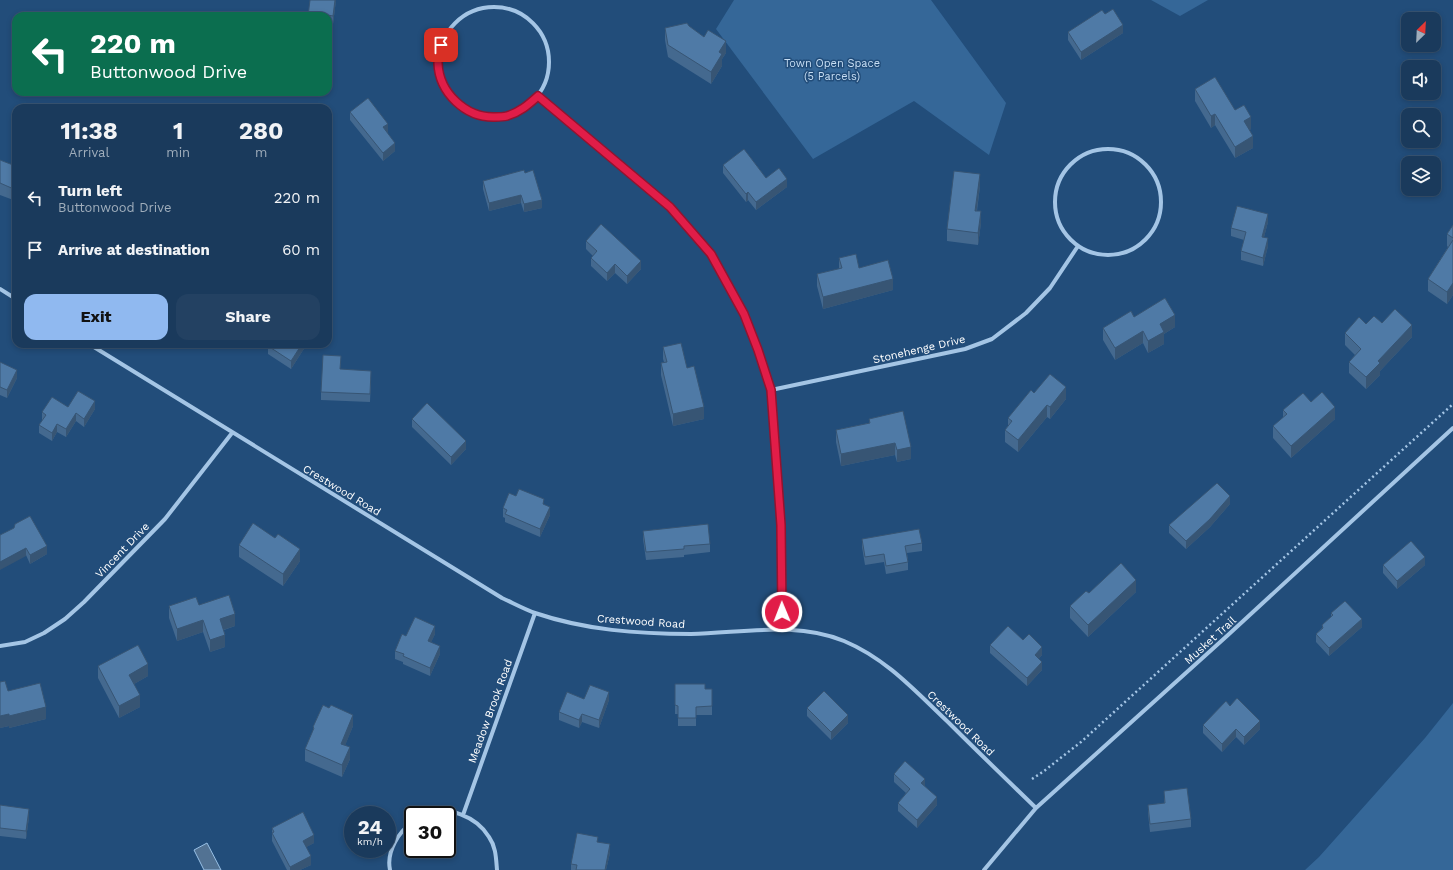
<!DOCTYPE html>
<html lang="en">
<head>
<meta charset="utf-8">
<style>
  :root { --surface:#1a3a5c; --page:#234162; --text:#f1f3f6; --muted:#9fadbb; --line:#385472; --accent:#90b9f0 }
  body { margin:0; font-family:"Work Sans",sans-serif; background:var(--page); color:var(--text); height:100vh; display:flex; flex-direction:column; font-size:15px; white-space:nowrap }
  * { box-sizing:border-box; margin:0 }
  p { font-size:13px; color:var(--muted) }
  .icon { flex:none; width:22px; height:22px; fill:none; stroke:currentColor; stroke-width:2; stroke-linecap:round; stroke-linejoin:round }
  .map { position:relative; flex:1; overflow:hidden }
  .drawer { position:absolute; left:12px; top:104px; width:320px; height:244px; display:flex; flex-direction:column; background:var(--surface); border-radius:12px; box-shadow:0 2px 6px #0003,0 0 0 1px var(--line) }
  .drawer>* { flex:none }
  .banner { position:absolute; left:12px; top:12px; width:320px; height:84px; border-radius:12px; box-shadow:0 2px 6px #0003,0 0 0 1px var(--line); background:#0b6e4f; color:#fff; overflow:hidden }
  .needle { width:26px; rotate:24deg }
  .controls { position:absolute; left:1401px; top:12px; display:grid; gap:8px }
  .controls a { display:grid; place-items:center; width:40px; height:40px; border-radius:8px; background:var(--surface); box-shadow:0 2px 6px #0003,0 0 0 1px var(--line); font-size:20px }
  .speed { position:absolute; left:344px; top:806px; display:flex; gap:8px; font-size:20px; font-weight:700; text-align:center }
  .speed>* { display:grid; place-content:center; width:52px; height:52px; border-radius:50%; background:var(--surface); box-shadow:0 2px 6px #0003,0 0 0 1px var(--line); line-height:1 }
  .speed small { font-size:10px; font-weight:400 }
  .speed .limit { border:2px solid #111; border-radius:6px; background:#fff; color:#111 }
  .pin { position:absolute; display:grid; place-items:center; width:34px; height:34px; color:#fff; margin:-17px; border-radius:8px; box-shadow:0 2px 6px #0006 }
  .me { position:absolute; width:44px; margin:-22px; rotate:359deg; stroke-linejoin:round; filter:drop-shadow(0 0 3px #0008) }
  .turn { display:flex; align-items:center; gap:14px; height:84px; padding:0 12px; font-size:18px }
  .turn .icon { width:52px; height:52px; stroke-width:2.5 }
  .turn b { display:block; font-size:28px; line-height:34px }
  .eta { display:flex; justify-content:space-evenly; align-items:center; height:68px; text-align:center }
  .eta b { font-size:24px; font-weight:700; line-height:28px }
  .button { display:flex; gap:8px; margin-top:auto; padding:8px 12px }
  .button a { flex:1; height:46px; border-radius:12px; background:var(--accent); color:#111; font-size:16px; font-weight:700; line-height:46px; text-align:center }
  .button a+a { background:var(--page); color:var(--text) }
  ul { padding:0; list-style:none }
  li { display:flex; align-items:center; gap:12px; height:52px; padding:0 12px }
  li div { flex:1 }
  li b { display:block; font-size:15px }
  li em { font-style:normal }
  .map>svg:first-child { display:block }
  .green { fill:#356798 }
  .water { fill:#527293; stroke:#98c0e6 }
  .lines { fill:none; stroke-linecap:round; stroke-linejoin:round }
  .path { stroke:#a4c5e5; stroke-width:2.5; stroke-dasharray:2 3; stroke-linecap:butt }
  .minor { stroke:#a4c5e5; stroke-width:4 }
  .wall { fill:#44698f }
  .shaded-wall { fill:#375574 }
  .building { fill:#4f7aa6; stroke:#375574 }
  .route-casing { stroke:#92132f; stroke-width:10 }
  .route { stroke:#e11d48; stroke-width:7 }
  .labels { text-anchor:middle; stroke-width:3; stroke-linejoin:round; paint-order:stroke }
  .park-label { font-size:11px; fill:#c7def4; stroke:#224d7a }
  .street-label { font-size:11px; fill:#fff; stroke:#224d7a }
</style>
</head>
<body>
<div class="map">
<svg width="1453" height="870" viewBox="0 0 1453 870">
  <rect width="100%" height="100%" fill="#224d7a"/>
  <path class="green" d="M734 0H931L1006 103 989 155 914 101 813 159 716 29Z
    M1151 0H1208L1180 16Z
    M1453 703V870H1305L1319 857 1425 738Z"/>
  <path class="water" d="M207 843 221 870H204L194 850Z"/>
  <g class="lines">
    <path class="path" d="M1032 779 1044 771 1081 742 1453 404"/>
    <path class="minor" d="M439 62a55 55 0 1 1 110 0a55 55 0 1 1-110 0Z
      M538 96 670 207 711 254 744 314 758 350 771 390 781 525V630
      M1055 202a53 53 0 1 1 106 0a53 53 0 1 1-106 0Z
      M0 289 16 299
      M89 344 502 598C513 603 524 609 535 613 585 630 638 634 691 634 742 633 796 621 844 641 887 659 916 692 949 723 978 752 1007 780 1036 808
      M771 390 965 349 992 339 1026 313 1050 288 1078 246
      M0 646 25 642 44 633 65 619 84 602 165 519 232 433
      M424 815C447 804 477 817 489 837 496 847 496 858 497 870
      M463 815 535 613
      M390 870C386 851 399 832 413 821
      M984 870 1036 808 1228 635 1453 428"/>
  </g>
  <path class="wall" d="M336 0 333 24 328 23V16H308Z
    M1105 14 1123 33 1081 60 1068 40V32Z
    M689 26 704 37 726 53 722 59V66L711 84 668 57 665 40V28Z
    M1195 89 1235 110 1251 129 1249 130 1253 148 1235 158 1215 125 1211 128 1195 101Z
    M350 112 388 132H387L395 151 383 161 350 120Z
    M16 158V201L0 195V160L13 165Z
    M723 165 766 178 787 187 756 210 748 200 746 202 723 173Z
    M525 173 542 208 524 212 521 203 489 211 483 189V181Z
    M980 186 977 211 981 223 978 245 947 241V229Z
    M1268 222 1264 237 1268 246 1263 266 1241 260V251L1244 240 1231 236V228Z
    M1453 225V295L1447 304 1428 291V279L1448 247 1447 246V234Z
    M586 241 641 269 627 284 615 273 607 281 591 266V258L593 256 586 249Z
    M839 258 859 268 893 290 823 309 817 286V274L839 269Z
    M1134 317 1175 327 1164 334V344L1148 353 1143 343 1115 360 1103 340V328Z
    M1382 323 1412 337 1380 371V375L1366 389 1349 373V362L1355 355 1345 345V333L1366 324Z
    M269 344H307L291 369 268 354V346Z
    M663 347 687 368 704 419 673 426 661 375V363L664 362 663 359Z
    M0 362 17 378 7 398 0 395Z
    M341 369 371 379 370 402 321 400V392Z
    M1034 393 1066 399 1050 419 1047 417 1018 452 1005 442V430L1008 426V418Z
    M68 407 95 409 84 427 76 421 66 437 57 432 52 441 39 433V425L42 421V412Z
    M1283 410 1335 419 1291 458 1273 438V426L1283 418Z
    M412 419 466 449 451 465 412 427Z
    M869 419 911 459 897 462 895 455 841 466 836 442V430L869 423Z
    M516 496 550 515 540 537 505 522V518L503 517V508Z
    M1230 504 1210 527 1186 549 1169 533V525Z
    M14 528 47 554 30 564Z
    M643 531 710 544V552L684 555V557L646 560 643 539Z
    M862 539 922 543V551L907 553 908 562V570L886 574 884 562 865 565 862 547Z
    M239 545 300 561 283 586 239 557Z
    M1383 565H1425L1397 589 1383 573Z
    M1136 592 1088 637 1070 618V606L1089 593Z
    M199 605 235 626 224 630 225 647 210 652 203 632 177 641 169 618V606Z
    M1331 613 1362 627 1329 656 1316 642V634L1322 628V625L1331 617Z
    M435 634 431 642 440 654 430 676 403 664V662L395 659V651L406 636Z
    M1023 640 1042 655 1039 658 1042 670 1027 686 990 653V645Z
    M98 666 148 676 134 684 140 707 119 718 98 678Z
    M0 682 8 691 46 719 9 728V726L0 728Z
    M675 684 705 689H712V715H696V726H678V714H675Z
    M584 699 609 700 599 728 582 722 579 728 559 720V712Z
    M1230 706 1260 729 1244 745 1236 737 1222 752 1203 733V725Z
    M807 708 848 723 831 740 807 716Z
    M353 726 345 745 350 759 342 777 305 761V749L313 732V727Z
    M894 774 925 787 937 805 917 828 898 811V803L906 793 894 782Z
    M1164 791 1191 819V827L1150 832 1148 813V805L1164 803Z
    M0 805 29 817 26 839 0 836Z
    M272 828 314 843 306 847 311 865 300 870H287L272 841Z
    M598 842 610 853 606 870H571V864Z"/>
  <path class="shaded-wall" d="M335 0H336L333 24V16Z
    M1123 25V33L1081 60V52Z
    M726 41V53L722 59V66L711 84V72L719 52Z
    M1215 114V125L1211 128V116Z
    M1251 117V129L1244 133V121Z
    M388 124V132L383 136V127Z
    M1253 136V148L1235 158V147Z
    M395 143V151L383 161V153Z
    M980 174V186L975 222V211Z
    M787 179V187L756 210V202Z
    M748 192V200L746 202V194Z
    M521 195V203L489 211V203Z
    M542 200V208L524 212V204Z
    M981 211V223L978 245V233Z
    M1268 214V222L1262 245V237Z
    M1268 238V246L1263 266V258Z
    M641 261V269L627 284V276Z
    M615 264V273L607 281V273Z
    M893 279V290L823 309V297Z
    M1453 283V295L1447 304V292Z
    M1175 315V327L1164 334V344L1148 353V341L1160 324Z
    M1412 325V337L1380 371V375L1366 389V377L1378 361Z
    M1143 331V343L1115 360V348Z
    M302 344H307L291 369V361Z
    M17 370V378L7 398V390Z
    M1066 387V399L1050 419V407Z
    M95 401V409L84 427V419Z
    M1047 405V417L1018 452V440Z
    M704 407V419L673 426V414Z
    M1335 407V419L1291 458V446Z
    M76 413V421L66 437V429Z
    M57 424V432L52 441V433Z
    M466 441V449L451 465V457Z
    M895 443V455L841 466V454Z
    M911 447V459L897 462V450Z
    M1230 496V504L1210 527 1186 549V541Z
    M550 507V515L540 537V529Z
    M47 546V554L30 564V555Z
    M26 548V556L0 570V562Z
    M300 549V561L283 586V574Z
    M1425 557V565L1397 589V581Z
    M1136 580V592L1088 637V625Z
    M235 614V626L220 631V619Z
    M1362 619V627L1329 656V648Z
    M203 620V632L177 641V629Z
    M435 626V634L428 649V641Z
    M225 635V647L210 652V640Z
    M440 646V654L430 676V668Z
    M1042 647V655L1035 663V655Z
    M1042 662V670L1027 686V678Z
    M148 664V676L129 687V675Z
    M609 692V700L599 728V720Z
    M140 695V707L119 718V706Z
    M46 707V719L9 728V716Z
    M9 714V726L0 728V716Z
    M582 714V722L579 728V720Z
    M353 715V726L341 756V744Z
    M848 715V723L831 740V732Z
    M1260 721V729L1244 745V737Z
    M1236 729V737L1222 752V744Z
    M350 747V759L342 777V765Z
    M925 779V787L921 783Z
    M937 797V805L917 828V820Z
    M29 809V817L26 839V831Z
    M314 835V843L303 849V841Z
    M610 844V853L606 870H605Z
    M311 856V865L300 870H290V867Z"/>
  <path class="building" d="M310 0H335L333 16 322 14V16H308Z
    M1113 9 1123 25 1081 52 1068 32 1102 10 1105 14Z
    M687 23 689 26 704 37 708 30 726 41 719 52 722 54 711 72 668 45 665 28Z
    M1215 77 1235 110 1244 105 1251 117 1244 121 1253 136 1235 147 1215 114 1211 116 1195 89Z
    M368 98 388 124 383 127 395 143 383 153 350 112Z
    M744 149 766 178 779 168 787 179 756 202 748 192 746 194 723 165Z
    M16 158V190L0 183V160L13 165Z
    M524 170 525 173 533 170 542 200 524 204 521 195 489 203 483 181Z
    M954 171 980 174 975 211H981L978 233 947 229Z
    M1237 206 1268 214 1262 237 1268 238 1263 258 1241 251 1246 232 1231 228Z
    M601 224 641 261 627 276 615 264 607 273 591 258 597 251 586 241Z
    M1453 225V238L1447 234Z
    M1453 240V283L1447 292 1428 279Z
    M856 254 859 268 888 260 893 279 823 297 817 274 842 268 839 258Z
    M1165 298 1175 315 1160 324 1164 332 1148 341 1143 331 1115 348 1103 328 1131 311 1134 317Z
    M1395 309 1412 325 1378 361 1380 363 1366 377 1349 362 1361 349 1345 333 1359 317 1366 324 1374 316 1382 323Z
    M681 343 687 368 694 366 704 407 673 414 661 363 667 362 663 347Z
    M269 344H302L291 361 268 346Z
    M323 355 341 356 340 369 371 371 370 394 321 392Z
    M0 362 17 370 7 390 0 387Z
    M1050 374 1066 387 1050 407 1047 405 1018 440 1005 430 1012 421 1008 418 1031 390 1034 393Z
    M78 391 95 401 84 419 76 413 66 429 57 424 52 433 39 425 46 415 42 412 52 397 68 407Z
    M1322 392 1335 407 1291 446 1273 426 1287 414 1283 410 1303 393 1311 402Z
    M427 403 466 441 451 457 412 419Z
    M903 411 911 447 897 450 895 443 841 454 836 430 870 423 869 419Z
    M1217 483 1230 496 1210 519 1186 541 1169 525Z
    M519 489 544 499 543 504 550 507 540 529 505 514 507 510 503 508 509 493 516 496Z
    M30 516 47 546 30 555 26 548 0 562V535L14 528 15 524Z
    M253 523 275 538 278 534 300 549 283 574 239 545Z
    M708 524 710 544 684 546V549L646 552 643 531Z
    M919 529 922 543 905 546 908 562 886 566 884 554 865 557 862 539Z
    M1411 541 1425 557 1397 581 1383 565Z
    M1121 563 1136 580 1088 625 1070 606 1086 591 1089 593Z
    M229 595 235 614 220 619 225 635 210 640 203 620 177 629 169 606 196 597 199 605Z
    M1345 601 1362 619 1329 648 1316 634 1323 628 1322 625 1333 615 1331 613Z
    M415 617 435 626 428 641 440 646 430 668 403 656 404 654 395 651 402 634 406 636Z
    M1008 626 1023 640 1029 634 1042 647 1035 655 1042 662 1027 678 990 645Z
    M138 645 148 664 129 675 140 695 119 706 98 666Z
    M5 681 8 691 40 683 46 707 9 716V714L0 716V682Z
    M675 684H705V689H712V706L696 707V718H678V706L675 705Z
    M590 685 609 692 599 720 582 714 579 720 559 712 567 692 584 699Z
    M824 691 848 715 831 732 807 708Z
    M1237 698 1260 721 1244 737 1236 729 1222 744 1203 725 1226 701 1230 706Z
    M323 705 329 708 331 705 353 715 341 744 350 747 342 765 305 749 314 728 313 727Z
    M905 761 925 779 921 783 937 797 917 820 898 803 910 789 894 774Z
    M1187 788 1191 819 1150 824 1148 805 1165 803 1164 791Z
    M0 805 29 809 26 831 0 828Z
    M303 812 314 835 303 841 311 856 290 867 272 833 274 832 272 828Z
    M577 833 598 837 597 842 610 844 605 870H576L577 865 571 864Z"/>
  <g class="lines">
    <defs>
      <path id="route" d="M441 45C440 51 438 57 438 63 439 93 466 118 495 117 499 117 503 117 507 116 520 112 528 105 538 96L670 207 711 254 744 314 758 350 771 390 781 525 782 612"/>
    </defs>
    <use href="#route" class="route-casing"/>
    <use href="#route" class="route"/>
  </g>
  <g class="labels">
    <g class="park-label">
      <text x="832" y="67">Town Open Space<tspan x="832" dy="13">(5 Parcels)</tspan></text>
    </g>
    <g class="street-label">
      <text transform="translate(919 349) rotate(-13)" y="4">Stonehenge Drive</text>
      <text transform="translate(342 490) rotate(31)" y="4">Crestwood Road</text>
      <text transform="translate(122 550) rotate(-46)" y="4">Vincent Drive</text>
      <text transform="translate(641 621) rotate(4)" y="4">Crestwood Road</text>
      <text transform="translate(1210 640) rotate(-42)" y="4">Musket Trail</text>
      <text transform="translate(490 711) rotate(-70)" y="4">Meadow Brook Road</text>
      <text transform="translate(961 723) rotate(44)" y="4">Crestwood Road</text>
    </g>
  </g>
</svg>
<div class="controls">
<a><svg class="needle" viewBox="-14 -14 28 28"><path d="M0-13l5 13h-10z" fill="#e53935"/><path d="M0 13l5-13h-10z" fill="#9fadbb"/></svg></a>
<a><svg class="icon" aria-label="sound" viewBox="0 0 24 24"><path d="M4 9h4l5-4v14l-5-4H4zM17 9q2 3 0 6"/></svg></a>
<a><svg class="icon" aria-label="search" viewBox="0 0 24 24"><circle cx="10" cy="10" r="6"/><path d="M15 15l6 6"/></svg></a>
<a><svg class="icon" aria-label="layers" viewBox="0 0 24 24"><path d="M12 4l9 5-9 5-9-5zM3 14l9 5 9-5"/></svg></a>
</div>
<div class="speed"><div>24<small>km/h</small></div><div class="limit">30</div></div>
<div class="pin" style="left:441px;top:45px;background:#d93025"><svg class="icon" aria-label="arrive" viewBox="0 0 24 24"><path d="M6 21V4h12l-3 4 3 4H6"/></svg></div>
<svg class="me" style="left:782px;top:612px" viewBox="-20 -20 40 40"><circle r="17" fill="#e11d48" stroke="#fff" stroke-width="3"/><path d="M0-11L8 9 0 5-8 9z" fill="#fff"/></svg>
<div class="banner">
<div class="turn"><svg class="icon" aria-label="left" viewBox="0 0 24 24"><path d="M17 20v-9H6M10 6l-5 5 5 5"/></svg><div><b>220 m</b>Buttonwood Drive</div></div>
</div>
<section class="drawer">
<div class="eta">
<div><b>11:38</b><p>Arrival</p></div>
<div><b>1</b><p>min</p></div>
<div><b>280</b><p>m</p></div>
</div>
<ul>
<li><svg class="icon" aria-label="left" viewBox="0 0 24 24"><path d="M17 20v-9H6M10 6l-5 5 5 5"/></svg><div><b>Turn left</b><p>Buttonwood Drive</p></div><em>220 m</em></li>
<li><svg class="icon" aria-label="arrive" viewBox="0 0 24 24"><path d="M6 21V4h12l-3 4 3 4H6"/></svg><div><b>Arrive at destination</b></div><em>60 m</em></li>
</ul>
<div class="button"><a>Exit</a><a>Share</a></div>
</section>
</div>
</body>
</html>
